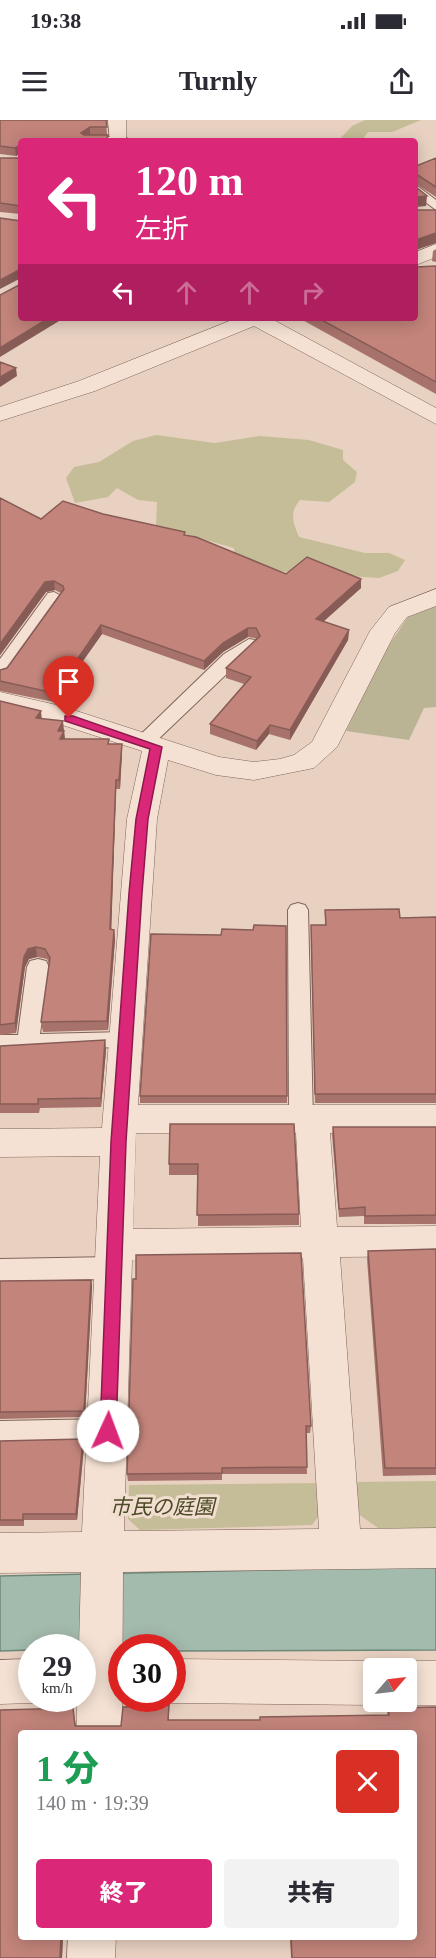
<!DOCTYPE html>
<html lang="ja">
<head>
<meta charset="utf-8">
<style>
  :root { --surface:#fff; --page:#f2f2f3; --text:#2b2b33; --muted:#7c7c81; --accent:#db2777 }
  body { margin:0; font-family:"Times New Roman","Noto Sans JP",serif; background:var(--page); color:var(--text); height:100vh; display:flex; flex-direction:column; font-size:22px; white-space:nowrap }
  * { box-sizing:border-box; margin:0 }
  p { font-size:20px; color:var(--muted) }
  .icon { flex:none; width:33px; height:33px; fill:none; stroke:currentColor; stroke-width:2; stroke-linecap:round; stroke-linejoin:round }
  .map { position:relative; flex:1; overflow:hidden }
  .details { position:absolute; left:18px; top:1610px; width:399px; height:210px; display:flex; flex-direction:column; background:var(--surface); border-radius:6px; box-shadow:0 3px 15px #0003 }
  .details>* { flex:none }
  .top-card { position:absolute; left:18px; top:18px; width:400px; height:183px; border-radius:6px; box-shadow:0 3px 15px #0003; background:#db2777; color:#fff; overflow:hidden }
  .needle { width:39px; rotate:62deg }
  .buttons { position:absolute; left:363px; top:1538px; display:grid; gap:12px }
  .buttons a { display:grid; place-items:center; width:54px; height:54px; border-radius:6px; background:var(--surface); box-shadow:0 3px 15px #0003; font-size:30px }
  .speed { position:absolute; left:18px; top:1514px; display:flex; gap:12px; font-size:30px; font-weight:700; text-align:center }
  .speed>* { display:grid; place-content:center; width:78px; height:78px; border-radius:50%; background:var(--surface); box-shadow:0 3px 15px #0003; line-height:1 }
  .speed small { font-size:15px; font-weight:400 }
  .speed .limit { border:9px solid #d22; background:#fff; color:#111 }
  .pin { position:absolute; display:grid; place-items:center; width:51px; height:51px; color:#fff; margin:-62px -26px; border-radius:50% 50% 50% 0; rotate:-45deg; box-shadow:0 0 6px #0007 }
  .pin .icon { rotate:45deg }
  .me { position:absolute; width:66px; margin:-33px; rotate:2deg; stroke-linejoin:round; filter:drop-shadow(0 0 4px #0008) }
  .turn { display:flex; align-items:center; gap:21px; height:126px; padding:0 18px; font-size:27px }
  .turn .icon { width:78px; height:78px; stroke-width:2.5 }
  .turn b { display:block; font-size:42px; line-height:51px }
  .lanes { display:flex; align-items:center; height:57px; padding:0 18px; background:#0003; justify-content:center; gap:30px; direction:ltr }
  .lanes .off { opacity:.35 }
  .round { display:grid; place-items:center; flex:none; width:63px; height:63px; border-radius:6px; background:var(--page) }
  .summary { display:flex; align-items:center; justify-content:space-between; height:102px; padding:0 18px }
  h1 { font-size:36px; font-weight:800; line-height:45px; color:#1e9e55 }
  .action { display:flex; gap:12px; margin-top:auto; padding:12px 18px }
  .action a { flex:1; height:69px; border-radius:6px; background:var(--accent); color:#fff; font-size:24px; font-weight:800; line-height:69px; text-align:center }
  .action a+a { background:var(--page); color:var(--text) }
  .status { display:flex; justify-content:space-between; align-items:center; height:42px; padding:0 30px; background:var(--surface); direction:ltr }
  .status svg { height:16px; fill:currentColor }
  header { display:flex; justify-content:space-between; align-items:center; height:78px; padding:0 18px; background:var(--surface); font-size:27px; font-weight:800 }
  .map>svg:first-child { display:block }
  .green { fill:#c5bd97 }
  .cemetery { fill:#bab495 }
  .water { fill:#a3bbad; stroke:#6c8879; stroke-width:1.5 }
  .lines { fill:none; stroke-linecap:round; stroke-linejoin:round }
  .service-casing { stroke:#80645b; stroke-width:2 }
  .minor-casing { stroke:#80645b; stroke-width:1 }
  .service { fill:#f4e1d3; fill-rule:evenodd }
  .minor { fill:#f4e1d3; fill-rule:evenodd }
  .wall { fill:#a7726a }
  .shaded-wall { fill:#885c56 }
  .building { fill:#c2847b; stroke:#885c56; stroke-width:1.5 }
  .route { fill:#db2777; stroke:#8e194d; stroke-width:1.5 }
  .labels { text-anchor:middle; stroke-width:6; stroke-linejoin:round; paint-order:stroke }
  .near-park-label { font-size:21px; font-style:italic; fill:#4b4a26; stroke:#f1ded0 }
</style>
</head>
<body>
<div class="status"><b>19:38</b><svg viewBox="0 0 49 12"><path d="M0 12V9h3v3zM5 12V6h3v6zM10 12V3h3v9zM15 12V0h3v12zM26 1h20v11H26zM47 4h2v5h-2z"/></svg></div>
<header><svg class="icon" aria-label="menu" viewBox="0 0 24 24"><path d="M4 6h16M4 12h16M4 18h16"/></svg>Turnly<svg class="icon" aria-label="share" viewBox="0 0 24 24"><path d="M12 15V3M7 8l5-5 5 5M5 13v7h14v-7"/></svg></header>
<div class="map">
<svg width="436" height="1838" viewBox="0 0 436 1838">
  <rect width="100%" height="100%" fill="#e8d1c1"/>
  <path class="green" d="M365 0H421L392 12H368L364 17 367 21H338L352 6Z
    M156 315 215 323 260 316 309 320 343 330V340L357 352 355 362 329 382 300 380C289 393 293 402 299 417L365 433H389L405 440 398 451 379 458 274 451 235 439 234 428 156 406 157 382 138 380 117 368 108 377 75 383 66 358 74 347 99 342 133 321Z
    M436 1361V1408H378L357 1393 354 1362Z
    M319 1363 321 1393 312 1405 140 1410 128 1399 129 1365Z"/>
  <path class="cemetery" d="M436 486V587L424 588 409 620 346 611 383 534 408 497Z"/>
  <path class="water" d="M436 1446V1530L173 1531 172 1527H32L31 1530 0 1531V1456Z"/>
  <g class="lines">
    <defs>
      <path id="service" d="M90 17H125L131 21H84Z
        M416 65 436 80V90L416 75Z
        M54 472 63 477 6 556 0 558V539L48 473Z
        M249 519 255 520 258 524 150 627H136L134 623 136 619 224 534Z
        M298 783 305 785 308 790 313 999 309 1006 301 1008 293 1006 289 999 288 790 291 785Z
        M38 839 46 841 49 847 40 914 126 912 134 914 137 920 134 926 0 933V915H18L27 847 30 841Z
        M113 1137 122 1140 126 1148 122 1156 113 1159 0 1161V1139Z
        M108 1299 118 1302 122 1311 118 1320 108 1323 0 1325V1301Z"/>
      <path id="minor" d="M108 0H126V21H110Z
        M436 124V137L416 145V132Z
        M237 198H270L436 288V304L254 206 95 271 0 301V287L79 261Z
        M436 469V486L407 497 395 513 337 627 314 648 254 660 216 655 168 640 157 699 138 985H436V1013H330L337 1107 436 1106V1136L340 1137 360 1409 436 1408V1448L123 1452 122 1612H77V1578H82V1527H79L81 1452 0 1453V1413L82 1412 100 1036 0 1037V1009L102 1008 127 699 142 631 44 599 0 588V572L61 586 219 637 254 642 280 639 294 635 312 622 370 511 389 487ZM136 1013H296L301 1107 133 1109ZM303 1138 319 1409 124 1411 132 1140Z
        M32 1539V1578H44L32 1583 0 1584V1540Z
        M172 1539 374 1541 390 1548H374V1581H384L374 1585 172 1583 160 1578H172Z
        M406 1541H436V1585H406L396 1581H406V1548H390Z
        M68 1816H116L115 1838H67Z"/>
    </defs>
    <use href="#service" class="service-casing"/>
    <use href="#minor" class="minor-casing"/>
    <use href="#service" class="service"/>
    <use href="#minor" class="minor"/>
  </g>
  <path class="wall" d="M0 0H106L107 15H90L21 33 16 36 0 34Z
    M0 38H21V94L0 92Z
    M436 38V77L416 64V46Z
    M436 129V142L432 141 433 131Z
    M436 146V274L299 198H416Z
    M0 378 41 399 103 394 185 412V415L286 454 361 468 323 502 349 510 348 520 290 620 269 614 256 630 210 614V604L244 564 226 558V548L256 519 255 518 248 517 223 532 204 550 102 514 54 582 0 571V550L7 548 61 473 55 470 46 472 0 535Z
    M0 581 41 591V598L64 611 65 619H109V624H122V633L120 669H116L111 809 114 810 115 819 108 910 43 912 41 902 49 844 47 839 37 837 29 839 25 847 16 913 0 915Z
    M325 790 400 798 436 797V983H315L311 814V805H325Z
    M0 926 106 930 101 987 40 988 39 993H0Z
    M140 976H287V983H140Z
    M294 1004 299 1094V1105L198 1106V1055H169V1044Z
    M333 1007H436V1104H364V1096L339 1097 332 1015Z
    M436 1129V1355L383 1356 367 1139 368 1131Z
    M133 1159 311 1306 310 1313H306L307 1354H222V1360L128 1361 127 1354Z
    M91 1160 92 1167 85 1297 0 1299V1161Z
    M0 1321 84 1326 77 1400H24V1406H0Z
    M169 1585V1600H260V1597L387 1595 388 1588 436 1587V1838H291L290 1816H414V1612H21V1816H63L62 1838H0V1590L73 1588 76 1606H121L123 1587Z"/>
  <path class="shaded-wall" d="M90 7V15L82 21 81 13Z
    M21 25V33L16 36 15 28Z
    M427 76 426 86 416 87V77Z
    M436 113V123L416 130V120Z
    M21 149V158L0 169V160Z
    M49 198H64L0 237V228Z
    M16 248 17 256 0 267V257Z
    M361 459V468L315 509 316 499Z
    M54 461 55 470 46 472 0 535V524L45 462Z
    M101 505 102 514 54 582V573Z
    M248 508V517L223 532 204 550V541L223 523Z
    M349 510 348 520 290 620V610Z
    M41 591 42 601 36 598Z
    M63 601 64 611H58Z
    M270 605 269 614 256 630 257 621Z
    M64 611 65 621 60 619Z
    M122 624V633L120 669 119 660Z
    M116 660V669L111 819 110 809Z
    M114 810 115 819 108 910 107 901Z
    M36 827 37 837 29 839 25 847 16 913 15 903 24 837 28 829Z
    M105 920 106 930 101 987V978Z
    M91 1160 92 1167 85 1297 84 1291Z
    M83 1319 84 1326 77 1400 76 1394Z
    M61 1816H63L62 1838H60Z"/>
  <path class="building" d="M0 0H106L107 7H90L81 13 84 15H108L106 21H21V28V25L15 28 0 26Z
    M0 38H21V86L0 83Z
    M436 38V67L416 54V46Z
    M416 66V67L427 76 416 77Z
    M416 90H436V113L416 120Z
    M0 98 21 101V157V149L0 160Z
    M436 146V262L318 198H416V147Z
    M21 164V198H49L0 228V175Z
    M0 242 16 248 0 257Z
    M0 378 41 399 63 381 103 394 185 412 184 415 196 417 286 454 307 437 361 459 316 499 349 510 290 610 270 605 257 621 210 604 251 557 226 548 260 516 256 508H248L223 523 204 541 101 505 54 573 0 561V550L7 548 64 469 63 466 54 461 45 462 0 524Z
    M0 581 41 591 36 598 63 601 58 611H64L60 619H109L108 624H122L119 660H116L110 809 114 810 107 901 41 902 50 838 45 829 36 827 28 829 24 837 15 903 0 905Z
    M399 789 400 798 436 797V974H315L311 805H326L325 790Z
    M254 805 286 806 287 976H140L151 814 221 815 222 809 253 810Z
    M105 920 101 978 38 979V984H0V926Z
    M170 1004H294L299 1094 197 1095 198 1044H169Z
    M333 1007H436V1095L365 1096V1087L339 1089Z
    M436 1129V1348H385L368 1131Z
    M301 1133 311 1306H306L307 1347 222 1348V1353L127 1354 133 1159H136V1135Z
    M91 1160 84 1291 0 1292V1161Z
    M83 1319 76 1394H23V1400H0V1321Z
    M169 1585 168 1600H260V1597L389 1595 388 1588 436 1587V1838H292L291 1816H414V1612H21V1816H61L60 1838H0V1590L73 1588 75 1606H121L123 1587Z"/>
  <path class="route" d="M65 596H73L162 627 148 699 142 773 126 1022 116 1311 114 1316 108 1318 102 1316 100 1311 111 1022 129 773 136 699 150 629 65 601Z"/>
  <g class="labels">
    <g class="near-park-label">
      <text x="162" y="1394">市民の庭園</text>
    </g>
  </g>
</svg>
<div class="buttons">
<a><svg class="needle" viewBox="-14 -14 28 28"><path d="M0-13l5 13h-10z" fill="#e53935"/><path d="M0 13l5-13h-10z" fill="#7c7c81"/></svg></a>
</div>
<div class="speed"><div>29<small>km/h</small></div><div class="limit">30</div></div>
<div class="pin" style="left:69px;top:598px;background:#d93025"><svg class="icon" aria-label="arrive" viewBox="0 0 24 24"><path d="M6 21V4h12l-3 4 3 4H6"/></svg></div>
<svg class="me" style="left:108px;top:1311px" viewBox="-20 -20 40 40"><circle r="19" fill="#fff"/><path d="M0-13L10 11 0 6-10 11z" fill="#db2777"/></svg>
<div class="top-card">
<div class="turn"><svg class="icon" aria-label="left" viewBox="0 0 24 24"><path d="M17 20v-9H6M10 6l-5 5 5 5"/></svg><div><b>120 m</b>左折</div></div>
<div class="lanes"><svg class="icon" aria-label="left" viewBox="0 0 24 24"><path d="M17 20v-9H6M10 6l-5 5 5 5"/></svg><svg class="icon off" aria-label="ahead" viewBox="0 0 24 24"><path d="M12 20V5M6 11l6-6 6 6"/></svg><svg class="icon off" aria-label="ahead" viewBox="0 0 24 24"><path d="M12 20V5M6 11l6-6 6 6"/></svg><svg class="icon off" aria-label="right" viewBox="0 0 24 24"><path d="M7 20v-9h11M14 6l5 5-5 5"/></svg></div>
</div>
<section class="details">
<div class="summary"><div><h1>1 分</h1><p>140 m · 19:39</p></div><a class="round" style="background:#d93025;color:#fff"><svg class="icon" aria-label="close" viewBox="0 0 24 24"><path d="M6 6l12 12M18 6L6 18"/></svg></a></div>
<div class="action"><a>終了</a><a>共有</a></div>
</section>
</div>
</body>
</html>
